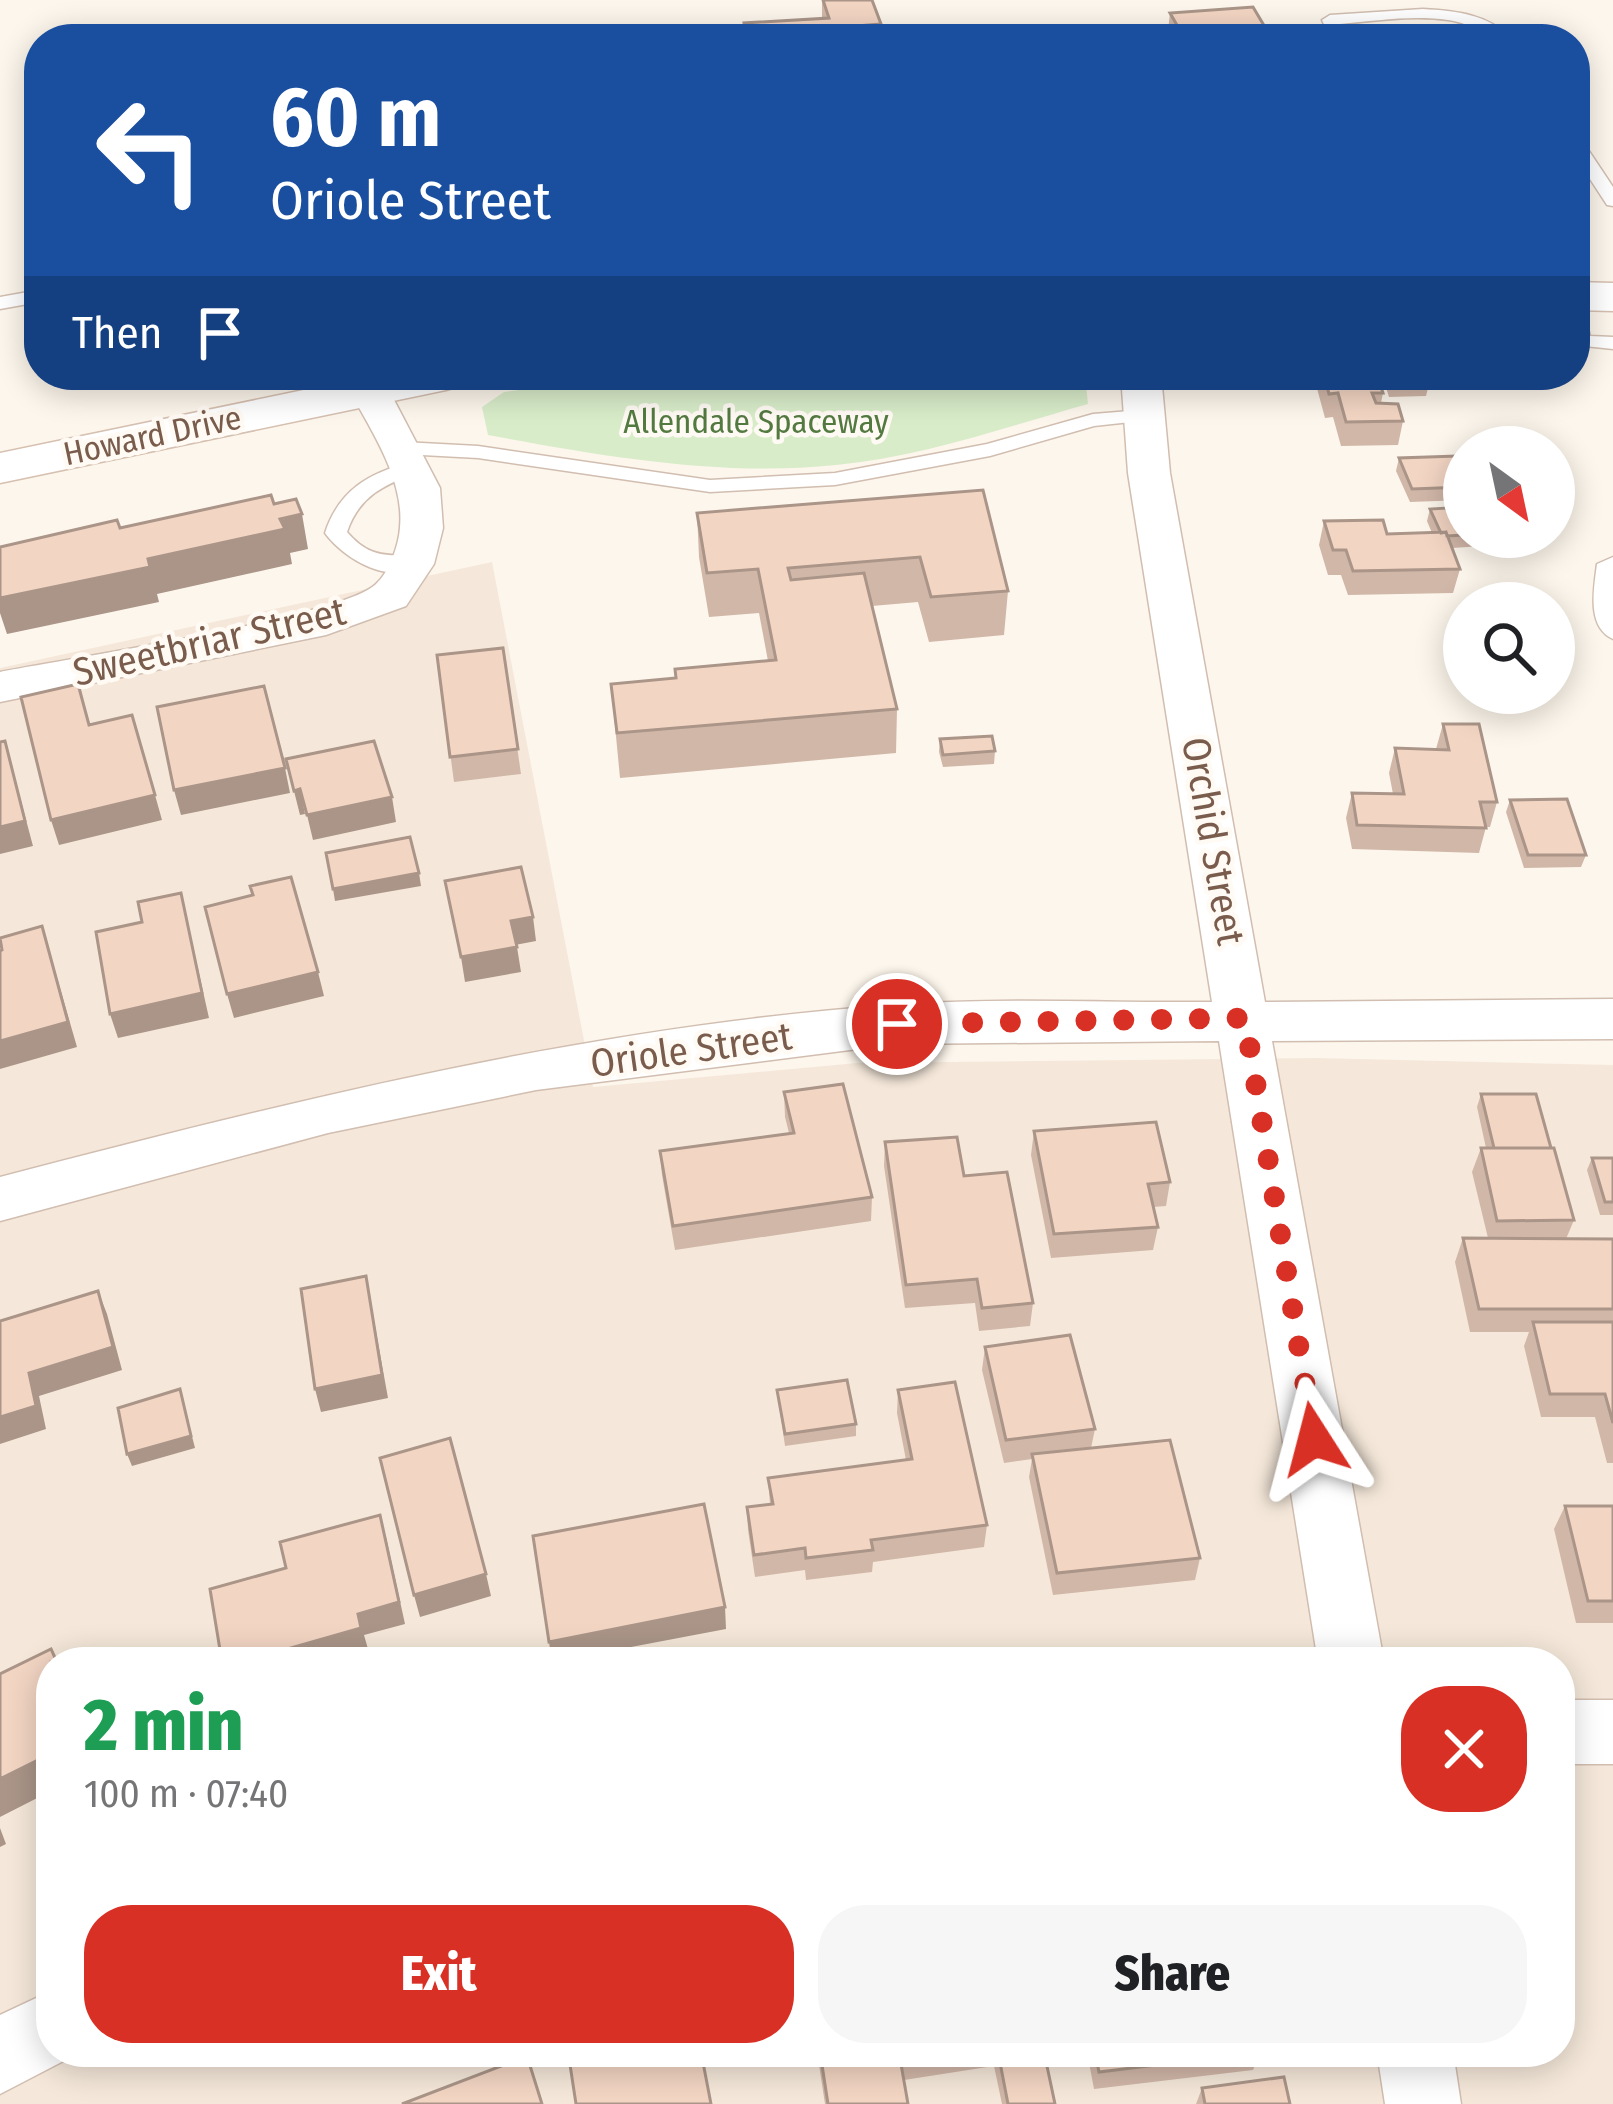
<!DOCTYPE html>
<html lang="en">
<head>
<meta charset="utf-8">
<style>
  :root { --surface:#fff; --page:#f6f6f6; --text:#202124; --muted:#757577; --accent:#d93025 }
  body { margin:0; font-family:"Fira Sans Condensed",sans-serif; background:var(--page); color:var(--text); height:100vh; display:flex; flex-direction:column; font-size:45px; white-space:nowrap }
  * { box-sizing:border-box; margin:0 }
  p { font-size:39px; color:var(--muted) }
  .icon { flex:none; width:66px; height:66px; fill:none; stroke:currentColor; stroke-width:2; stroke-linecap:round; stroke-linejoin:round }
  .map { position:relative; flex:1; overflow:hidden }
  .sheet { position:absolute; left:36px; top:1647px; width:1539px; height:420px; display:flex; flex-direction:column; background:var(--surface); border-radius:48px; box-shadow:0 6px 30px #0003 }
  .sheet>* { flex:none }
  .banner { position:absolute; left:24px; top:24px; width:1566px; height:366px; border-radius:48px; box-shadow:0 6px 30px #0003; background:#1a4fa0; color:#fff; overflow:hidden }
  .needle { width:78px; rotate:147deg }
  .tools { position:absolute; left:1443px; top:426px; display:grid; gap:24px }
  .tools a { display:grid; place-items:center; width:132px; height:132px; border-radius:50%; background:var(--surface); box-shadow:0 6px 30px #0003; font-size:60px }
  .pin { position:absolute; display:grid; place-items:center; width:102px; height:102px; color:#fff; margin:-51px; border:6px solid #fff; border-radius:50%; box-shadow:0 3px 12px #0007 }
  .me { position:absolute; width:132px; margin:-66px; rotate:351deg; stroke-linejoin:round; filter:drop-shadow(0 0 9px #0008) }
  .turn { display:flex; align-items:center; gap:42px; height:252px; padding:0 48px; font-size:54px }
  .turn .icon { width:156px; height:156px; stroke-width:2.5 }
  .turn b { display:block; font-size:84px; line-height:102px }
  .then { display:flex; align-items:center; height:114px; padding:0 48px; background:#0003; gap:24px; font-size:45px }
  .round { display:grid; place-items:center; flex:none; width:126px; height:126px; border-radius:48px; background:var(--page) }
  .overview { display:flex; align-items:center; justify-content:space-between; height:204px; padding:0 48px }
  h1 { font-size:72px; font-weight:800; line-height:90px; color:#1e9e55 }
  .primary-button { display:flex; gap:24px; margin-top:auto; padding:24px 48px }
  .primary-button a { flex:1; height:138px; border-radius:48px; background:var(--accent); color:#fff; font-size:48px; font-weight:800; line-height:138px; text-align:center }
  .primary-button a+a { background:var(--page); color:var(--text) }
  .map>svg:first-child { display:block }
  .residential { fill:#f5e8da; fill-rule:evenodd }
  .green { fill:#d8ecc9 }
  .lines { fill:none; stroke-linecap:round; stroke-linejoin:round }
  .lane-casing { stroke:#d1beb0; stroke-width:3 }
  .street-casing { stroke:#d1beb0; stroke-width:3 }
  .secondary-casing { stroke:#d6c0b0; stroke-width:3 }
  .lane { fill:#fff; fill-rule:evenodd }
  .street { fill:#fff; fill-rule:evenodd }
  .secondary { fill:#fff; fill-rule:evenodd }
  .wall { fill:#d1b7a8 }
  .shaded-wall { fill:#aa9588 }
  .building { fill:#f3d5c3; stroke:#aa9588; stroke-width:3 }
  .route { stroke:#d93025; stroke-width:21; stroke-dasharray:0 37.8 }
  .labels { text-anchor:middle; stroke-width:9; stroke-linejoin:round; paint-order:stroke }
  .far-park-label { font-size:33px; fill:#537a41; stroke:#fffaf3 }
  .far-street-label { font-size:33px; fill:#7a5c4d; stroke:#fffaf3 }
  .street-label { font-size:39px; fill:#7a5c4d; stroke:#fffaf3 }
</style>
</head>
<body>
<div class="map">
<svg width="1613" height="2104" viewBox="0 0 1613 2104">
  <rect width="100%" height="100%" fill="#fdf6ec"/>
  <path class="residential" d="M492 562 593 1087 857 1063 1316 1058 1613 1065V2104H0V668ZM51 1662H1560V2052H51Z"/>
  <path class="green" d="M629 375H1085L1088 404C1006 427 922 457 836 465 720 477 602 456 488 435L482 407 504 392Z"/>
  <g class="lines">
    <defs>
      <path id="lane" d="M1423 9C1457 11 1488 14 1512 39 1489 39 1472 23 1448 20 1412 15 1376 21 1340 24L1347 39H1331L1322 20 1330 15Z
        M1575 138 1581 139 1613 187V206L1607 205 1575 156Z
        M39 290V302L0 309V297Z
        M1575 312 1585 318 1590 336 1613 337V349L1575 345Z
        M1142 410 1152 416 1149 420 1094 426 990 456 835 485 710 492 478 458 403 454 393 448 403 442 478 446 710 480 835 473 987 444 1093 414Z
        M411 462 421 468 418 472C384 485 359 496 347 532 378 568 397 546 423 564 392 587 345 560 325 533 339 490 369 473 411 462Z
        M1613 557V639C1586 627 1594 588 1597 564Z"/>
      <path id="street" d="M341 375H381L440 488 443 528 434 564 406 606 326 635 0 702V672C66 659 337 618 375 585 389 573 399 545 400 527 405 475 364 420 341 375Z
        M1121 375H1161L1170 473 1265 1002 1613 999V1039L1272 1041 1384 1662H1318L1219 1041 897 1044 536 1090 328 1133 0 1221V1177C295 1100 588 1027 893 1005 999 997 1107 1003 1212 1002L1128 473Z
        M1560 1700H1613V1764H1560Z
        M51 1991V2052L77 2054 0 2094V2015Z
        M1377 2052H1453L1461 2104H1385Z"/>
      <path id="secondary" d="M1575 282 1613 283V311L1575 310Z
        M376 375H470L463 385 446 390 0 483V453Z"/>
    </defs>
    <use href="#lane" class="lane-casing"/>
    <use href="#street" class="street-casing"/>
    <use href="#secondary" class="secondary-casing"/>
    <use href="#lane" class="lane"/>
    <use href="#street" class="street"/>
    <use href="#secondary" class="secondary"/>
  </g>
  <path class="wall" d="M822 0H872L881 24 880 39H744V23L822 18Z
    M1170 13 1272 39H1167Z
    M1316 375H1377L1383 393 1381 403 1403 421 1398 445 1341 446 1333 417 1325 418 1315 381Z
    M1382 375H1425L1429 384 1426 396 1389 397Z
    M1399 458 1464 470V500L1410 502 1396 471Z
    M983 490 1008 591 1004 635 929 642 918 602 872 606 897 709 896 753 620 778 611 684 675 678 768 661 759 613 709 617 699 557 697 513Z
    M1464 507V537H1485L1483 546 1452 548 1460 569 1453 593 1348 595 1341 575H1328L1319 545 1324 521 1387 534 1432 533 1427 521 1430 509Z
    M503 648 521 774 454 782 437 655Z
    M1443 724 1497 802 1490 827H1486L1479 853 1352 849 1346 818 1352 793 1393 794 1389 773 1395 748 1436 749Z
    M940 739 995 751 994 764 943 767 939 752Z
    M1510 800 1586 855 1581 867 1524 868 1506 812Z
    M784 1092 872 1197 871 1221 675 1250 662 1175 660 1151 789 1133 785 1117Z
    M1481 1094 1551 1148 1574 1220 1566 1239H1613V1463H1607L1595 1417H1541L1524 1346 1529 1332H1470L1455 1262 1463 1238H1488L1472 1172 1481 1148H1486L1477 1107Z
    M1034 1131 1170 1182 1166 1206 1153 1207 1158 1227 1153 1250 1051 1258 1031 1155Z
    M885 1142 964 1176 1033 1303 1030 1326 979 1331 975 1303 905 1308 884 1166Z
    M1592 1158H1613V1215H1600L1587 1170Z
    M985 1347 1095 1429 1091 1448 1200 1558 1195 1580 1053 1595 1029 1477 1032 1459 1004 1463 982 1370Z
    M777 1390 856 1424V1436L785 1446Z
    M898 1390 987 1525 984 1547 873 1562 872 1572 806 1580 805 1570 755 1577 748 1530 747 1507 770 1504 768 1478 906 1460 897 1413Z
    M1565 1506H1613V1623H1576L1554 1529Z
    M817 2052H1044L1055 2104H1002L994 2066 904 2080 908 2104H825Z
    M1087 2052H1261L1253 2070 1094 2089Z
    M1202 2088 1290 2104H1196Z"/>
  <path class="shaded-wall" d="M302 514 308 549 290 553 292 564 157 594 159 602 7 634 0 613V598L148 559Z
    M5 741 33 846 0 854V827Z
    M285 768 290 793 181 815 174 790Z
    M300 789 305 814 300 815 294 791Z
    M155 795 162 820 59 845 51 820Z
    M392 797 396 822 313 840 307 815Z
    M419 873 421 886 335 901 333 889Z
    M181 893 209 1018 118 1038 110 1014Z
    M533 917 536 941 515 945 511 921Z
    M42 926 77 1047 0 1069V1041Z
    M517 947 521 972 465 982 461 957Z
    M318 972 324 996 234 1018 227 994Z
    M366 1276 388 1398 321 1412 315 1389Z
    M98 1291 107 1314 122 1370 39 1396 46 1429 0 1444V1417L29 1373Z
    M180 1389 195 1448 132 1466 127 1454Z
    M386 1537 405 1624 364 1635 368 1649 323 1662H282L280 1651 358 1614Z
    M486 1574 491 1596 420 1617 414 1595Z
    M725 1607 726 1629 552 1662 549 1642Z
    M38 1760 51 1791 0 1817V1779Z
    M0 1828 6 1844 0 1847Z"/>
  <path class="building" d="M823 0H872L881 24 842 27 845 39H747L744 23 829 18Z
    M1253 7 1272 39H1185L1170 13Z
    M1324 375H1377L1383 393H1372L1376 403 1398 404 1403 421 1346 422 1338 393 1329 394Z
    M1389 375H1425L1429 384 1392 385Z
    M1457 456 1464 470V487L1412 489 1399 458Z
    M983 490 1008 591 931 597 920 557 788 568 791 580 864 573 897 709 617 733 611 684 676 678 675 669 776 660 758 569 707 573 697 513Z
    M271 495 274 504 296 499 302 514 280 519 285 529 148 559 150 567 0 598V547L117 520 120 528Z
    M1464 507V535L1447 536 1446 532 1441 533 1430 509Z
    M1383 520 1387 534 1446 532 1460 569 1353 571 1346 550H1333L1324 521Z
    M503 648 518 749 450 757 437 655Z
    M78 684 89 725 132 715 155 795 51 820 21 697Z
    M264 686 285 768 174 790 157 707Z
    M1443 724H1479L1497 802H1480L1486 828 1357 825 1352 793 1404 794 1395 748 1449 750Z
    M992 736 995 751 943 755 940 739Z
    M5 741 25 821 0 827V742Z
    M374 741 392 797 307 815 300 789 294 791 286 759Z
    M1567 799 1586 855H1528L1510 800Z
    M410 837 419 873 333 889 326 853Z
    M521 867 533 917 511 921 517 947 461 957 445 881Z
    M291 877 318 972 227 994 205 907 253 895 250 886Z
    M181 893 202 993 110 1014 96 932 142 922 138 902Z
    M42 926 68 1022 0 1041V951L2 950 0 938Z
    M843 1084 872 1197 673 1226 660 1151 794 1133 784 1092Z
    M1481 1094H1536L1551 1148H1494Z
    M1156 1122 1170 1182 1148 1184 1158 1227 1054 1234 1034 1131Z
    M957 1137 964 1176 1007 1172 1033 1303 982 1308 977 1279 906 1285 885 1142Z
    M1481 1148H1554L1574 1220 1497 1221Z
    M1592 1158H1613V1202H1605Z
    M1463 1238 1613 1239V1309H1479Z
    M366 1276 382 1375 315 1389 301 1289Z
    M98 1291 113 1347 29 1373 36 1406 0 1417V1321Z
    M1533 1322H1613V1423L1605 1394H1550Z
    M1070 1335 1095 1429 1006 1440 985 1347Z
    M847 1380 856 1424 785 1434 777 1390Z
    M955 1382 987 1525 871 1540 873 1550 806 1558 805 1548 754 1555 747 1507 773 1504 768 1478 912 1459 898 1390Z
    M180 1389 191 1436 127 1454 118 1408Z
    M450 1438 486 1574 414 1595 380 1458Z
    M1170 1440 1200 1558 1057 1573 1032 1454Z
    M704 1504 725 1607 549 1642 533 1536Z
    M1565 1506H1613V1601H1588Z
    M380 1515 399 1602 358 1614 361 1628 280 1651 282 1662H222L210 1589 286 1568 280 1542Z
    M51 1649 57 1662H51V1791L38 1760 0 1779V1674Z
    M594 2052H701L711 2104H576L569 2058Z
    M820 2052H974L901 2064 908 2104H828Z
    M998 2052H1044L1055 2104H1008Z
    M1095 2052H1261L1099 2072Z
    M527 2056 542 2104H402Z
    M1284 2077 1290 2104H1205L1202 2088Z"/>
  <g class="lines">
    <path class="route" d="M897 1024 1245 1018 1314 1439"/>
  </g>
  <g class="labels">
    <g class="far-park-label">
      <text x="756" y="433">Allendale Spaceway</text>
    </g>
    <g class="far-street-label">
      <text transform="translate(152 435) rotate(-12)" y="12">Howard Drive</text>
    </g>
    <g class="street-label">
      <text transform="translate(209 641) rotate(-13)" y="14">Sweetbriar Street</text>
      <text transform="translate(1214 841) rotate(80)" y="14">Orchid Street</text>
      <text transform="translate(691 1049) rotate(-8)" y="14">Oriole Street</text>
    </g>
  </g>
</svg>
<div class="tools">
<a><svg class="needle" viewBox="-14 -14 28 28"><path d="M0-13l5 13h-10z" fill="#e53935"/><path d="M0 13l5-13h-10z" fill="#757577"/></svg></a>
<a><svg class="icon" aria-label="search" viewBox="0 0 24 24"><circle cx="10" cy="10" r="6"/><path d="M15 15l6 6"/></svg></a>
</div>
<div class="pin" style="left:897px;top:1024px;background:#d93025"><svg class="icon" aria-label="arrive" viewBox="0 0 24 24"><path d="M6 21V4h12l-3 4 3 4H6"/></svg></div>
<svg class="me" style="left:1314px;top:1439px" viewBox="-20 -20 40 40"><path d="M0-17L14 15 0 8-14 15z" fill="#d93025" stroke="#fff" stroke-width="4"/></svg>
<div class="banner">
<div class="turn"><svg class="icon" aria-label="left" viewBox="0 0 24 24"><path d="M17 20v-9H6M10 6l-5 5 5 5"/></svg><div><b>60 m</b>Oriole Street</div></div>
<div class="then">Then<svg class="icon" aria-label="arrive" viewBox="0 0 24 24"><path d="M6 21V4h12l-3 4 3 4H6"/></svg></div>
</div>
<section class="sheet">
<div class="overview"><div><h1>2 min</h1><p>100 m · 07:40</p></div><a class="round" style="background:#d93025;color:#fff"><svg class="icon" aria-label="close" viewBox="0 0 24 24"><path d="M6 6l12 12M18 6L6 18"/></svg></a></div>
<div class="primary-button"><a>Exit</a><a>Share</a></div>
</section>
</div>
</body>
</html>
